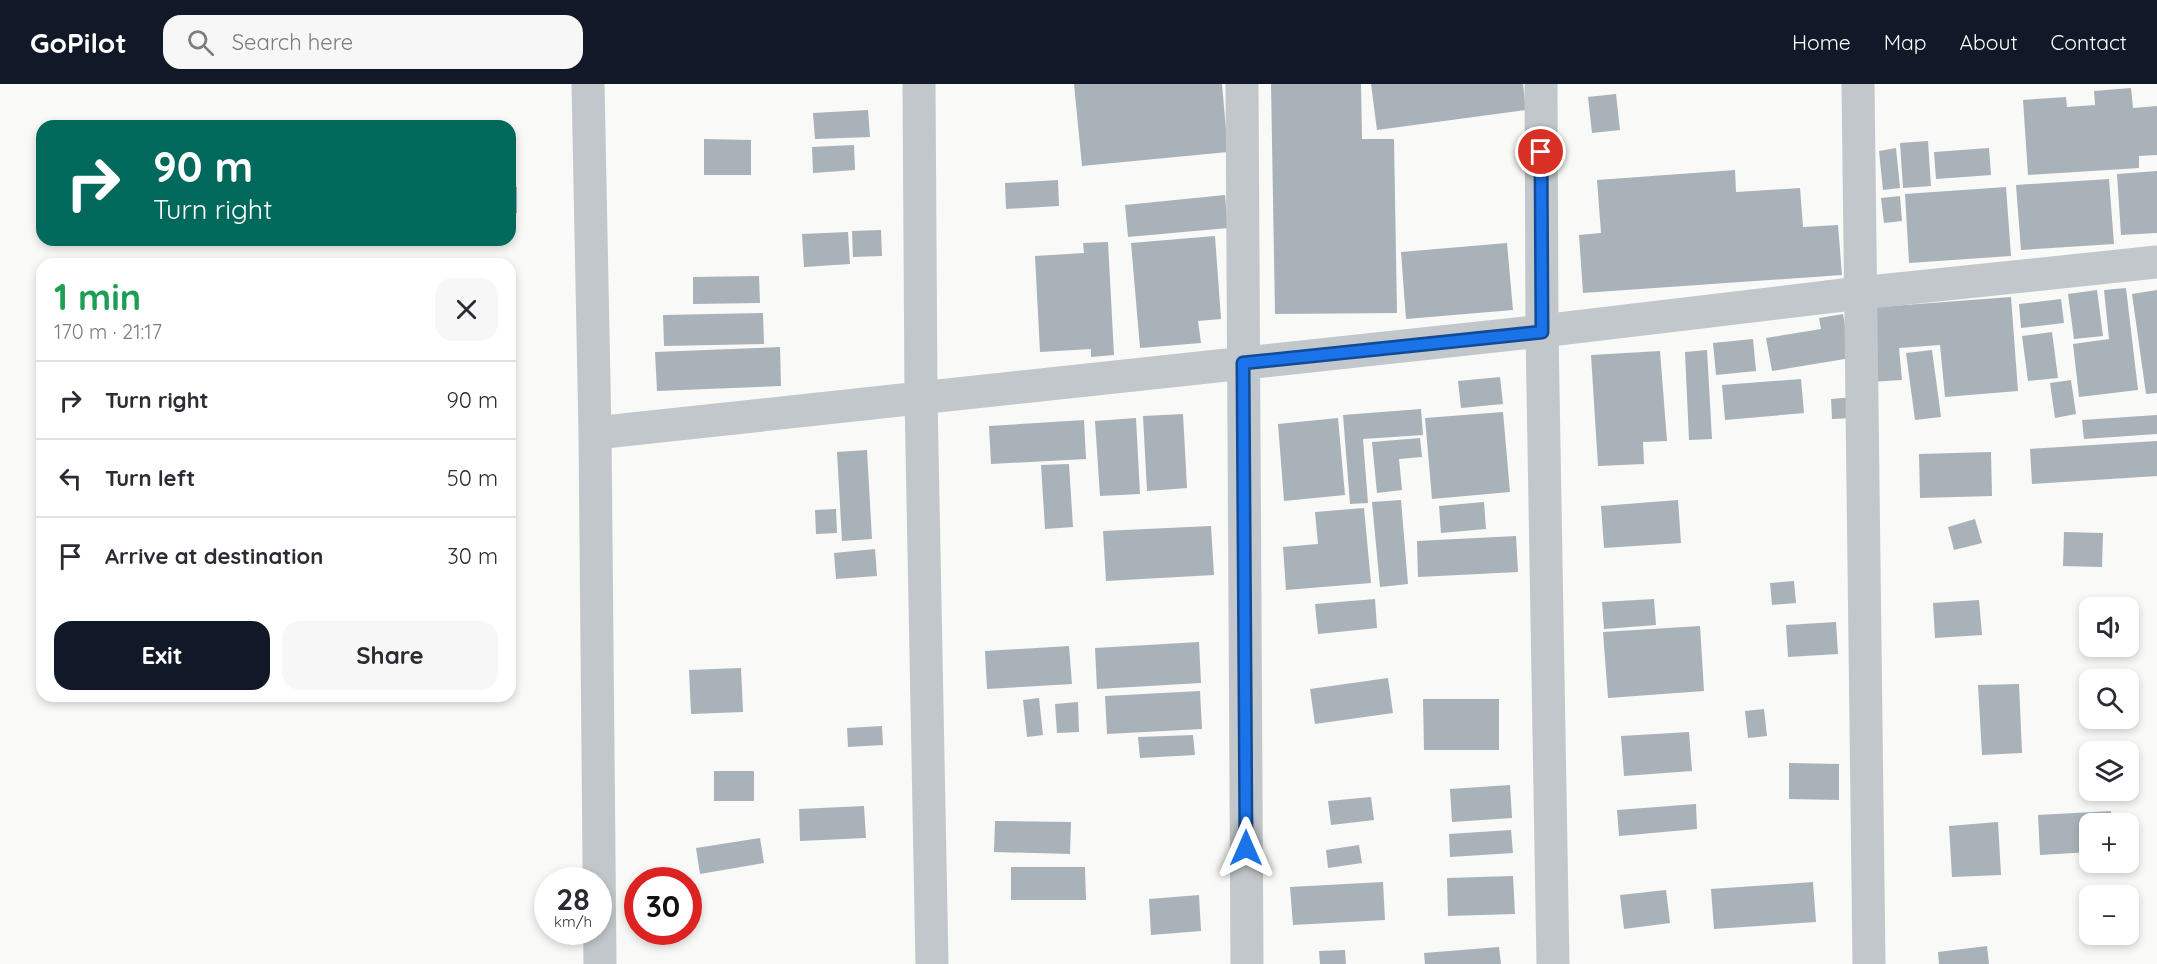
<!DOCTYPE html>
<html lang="en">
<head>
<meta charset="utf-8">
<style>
  :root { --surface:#fff; --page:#f7f7f7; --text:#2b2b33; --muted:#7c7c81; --line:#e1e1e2; --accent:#111827 }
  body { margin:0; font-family:Quicksand,sans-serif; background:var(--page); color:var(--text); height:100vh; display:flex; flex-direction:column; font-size:22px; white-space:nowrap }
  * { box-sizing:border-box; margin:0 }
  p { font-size:20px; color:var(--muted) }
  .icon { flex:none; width:33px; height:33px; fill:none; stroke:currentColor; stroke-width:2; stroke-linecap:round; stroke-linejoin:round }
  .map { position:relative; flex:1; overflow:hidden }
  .drawer { position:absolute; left:36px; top:174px; width:480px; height:444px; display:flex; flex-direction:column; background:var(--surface); border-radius:18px; box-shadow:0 3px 9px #0003 }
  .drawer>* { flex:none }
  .guide { position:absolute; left:36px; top:36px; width:480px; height:126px; border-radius:18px; box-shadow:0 3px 9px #0003; background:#00695c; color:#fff; overflow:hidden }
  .tools { position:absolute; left:2079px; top:513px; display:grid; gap:12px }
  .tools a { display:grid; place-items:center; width:60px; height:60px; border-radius:12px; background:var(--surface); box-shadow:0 3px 9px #0003; font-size:30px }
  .speed { position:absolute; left:534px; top:783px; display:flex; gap:12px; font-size:30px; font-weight:700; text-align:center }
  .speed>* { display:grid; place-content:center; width:78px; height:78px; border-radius:50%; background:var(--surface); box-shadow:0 3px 9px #0003; line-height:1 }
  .speed small { font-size:15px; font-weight:400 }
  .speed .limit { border:9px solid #d22; background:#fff; color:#111 }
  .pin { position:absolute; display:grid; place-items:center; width:51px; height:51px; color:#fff; margin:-26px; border:3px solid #fff; border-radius:50%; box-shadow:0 2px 6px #0007 }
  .me { position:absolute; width:66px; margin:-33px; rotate:0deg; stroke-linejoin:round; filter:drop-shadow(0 0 4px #0008) }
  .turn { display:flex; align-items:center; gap:21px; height:126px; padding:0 18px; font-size:27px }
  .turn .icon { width:78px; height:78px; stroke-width:2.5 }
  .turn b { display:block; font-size:42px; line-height:51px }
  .round { display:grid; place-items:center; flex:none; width:63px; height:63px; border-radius:18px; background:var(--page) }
  .summary { display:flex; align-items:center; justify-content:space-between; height:102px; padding:0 18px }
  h1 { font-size:36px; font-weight:700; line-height:45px; color:#1e9e55 }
  .cta { display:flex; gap:12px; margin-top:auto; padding:12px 18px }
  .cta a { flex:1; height:69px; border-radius:18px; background:var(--accent); color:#fff; font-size:24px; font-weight:700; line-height:69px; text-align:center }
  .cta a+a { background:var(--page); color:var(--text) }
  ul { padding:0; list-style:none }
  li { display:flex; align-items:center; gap:18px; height:78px; padding:0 18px; border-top:2px solid var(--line) }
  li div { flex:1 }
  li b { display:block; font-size:22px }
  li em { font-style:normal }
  header { display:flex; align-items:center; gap:36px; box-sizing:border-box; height:84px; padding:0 30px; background:var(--accent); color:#fff }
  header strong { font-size:28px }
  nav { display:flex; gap:33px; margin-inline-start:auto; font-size:21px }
  .search { width:420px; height:54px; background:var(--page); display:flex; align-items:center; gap:15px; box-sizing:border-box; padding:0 21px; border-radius:18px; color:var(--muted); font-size:22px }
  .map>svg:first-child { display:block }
  .building { fill:#a9b2b8 }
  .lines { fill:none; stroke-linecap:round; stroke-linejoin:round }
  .minor { stroke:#c2c7cb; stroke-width:33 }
  .route-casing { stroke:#114b97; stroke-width:15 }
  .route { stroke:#1a73e8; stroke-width:10 }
</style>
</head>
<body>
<header>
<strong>GoPilot</strong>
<div class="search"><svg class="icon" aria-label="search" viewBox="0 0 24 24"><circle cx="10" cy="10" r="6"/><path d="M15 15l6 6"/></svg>Search here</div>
<nav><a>Home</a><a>Map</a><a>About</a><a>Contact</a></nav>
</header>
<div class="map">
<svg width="2157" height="880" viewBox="0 0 2157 880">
  <rect width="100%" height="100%" fill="#f9f9f7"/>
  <path class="building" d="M1074 0H1222L1228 68 1082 82Z
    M1271 0H1361L1362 55H1394L1397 229 1275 230Z
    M1371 0H1523L1526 26 1377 46Z
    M2131 4 2133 24 2157 22V71L2139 72V84L2028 91 2023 16 2066 13 2067 23 2095 21 2094 7Z
    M1616 10 1620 46 1592 49 1588 13Z
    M868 26 870 53 815 55 813 29Z
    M704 55 751 56V91H704Z
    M1928 57 1931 102 1903 104 1900 59Z
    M854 61 855 86 813 89 812 63Z
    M1896 64 1900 104 1883 106 1879 67Z
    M1989 64 1991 91 1936 95 1934 68Z
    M1735 86 1736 108 1800 104 1803 143 1838 141 1842 191 1583 209 1579 151 1601 149 1597 96Z
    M2157 87V149L2121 151 2117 90Z
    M2109 95 2114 160 2021 166 2016 101Z
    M1058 96 1059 122 1006 125 1005 99Z
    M510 103H517V129H510Z
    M2006 103 2011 172 1909 179 1905 110Z
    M1225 111 1228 144 1128 153 1125 121Z
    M1900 112 1902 137 1884 139 1881 114Z
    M881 146 882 172 853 173 852 147Z
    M848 148 850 180 804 183 802 150Z
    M1215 152 1221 235 1198 237 1201 259 1140 264 1131 159Z
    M1108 158 1114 271 1091 273V265L1040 268 1035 172 1084 169 1083 159Z
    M1507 159 1513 226 1406 235 1401 168Z
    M759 192 760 219 693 220V193Z
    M2126 204 2138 306 2079 313 2073 260 2109 255 2104 206Z
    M2097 206 2103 252 2074 255 2068 210Z
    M2157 206V309L2146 310 2132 210Z
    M2011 213 2018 307 1945 313 1940 261 1899 264 1902 296 1870 298 1865 224Z
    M2061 215 2064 239 2021 244 2019 220Z
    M763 229 764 260 664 262 663 231Z
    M1843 230 1851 274 1772 287 1766 254 1821 245 1819 234Z
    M2052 248 2058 294 2028 297 2022 252Z
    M1753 255 1756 287 1716 291 1713 259Z
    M780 263 781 302 657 307 655 268Z
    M1707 266 1712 355 1689 356 1685 268Z
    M1932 266 1941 333 1915 336 1906 269Z
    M1660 267 1667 357 1643 358 1644 380 1598 382 1591 271Z
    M1500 293 1503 320 1461 324 1458 297Z
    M1801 295 1804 329 1725 336 1722 301Z
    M2071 296 2076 330 2055 334 2050 299Z
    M1854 313 1855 334 1832 335 1831 315Z
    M1421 325 1423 351 1363 355 1368 419 1350 420 1343 331Z
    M1503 328 1510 408 1432 415 1425 334Z
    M1183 330 1187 404 1147 407 1143 332Z
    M2157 331V350L2084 355 2082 336Z
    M1136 334 1140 410 1100 412 1095 337Z
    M1338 334 1345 411 1284 417 1278 340Z
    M1084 336 1086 375 991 380 989 342Z
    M1420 354 1422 373 1399 375 1402 406 1377 409 1372 358Z
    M2157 357V392L2032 400 2030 365Z
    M867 366 872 455 842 457 837 368Z
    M1991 368 1992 412 1920 414 1919 370Z
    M1069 380 1073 443 1045 445 1041 381Z
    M1401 416 1408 500 1380 503 1372 418Z
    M1678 416 1681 459 1604 464 1601 422Z
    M1484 418 1486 445 1441 449 1439 422Z
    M1364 424 1371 499 1286 506 1283 463 1318 460 1315 428Z
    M836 425 837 449 816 450 815 426Z
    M1975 435 1982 459 1954 466 1948 443Z
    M1211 442 1214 491 1106 497 1103 447Z
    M2064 448 2103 449 2102 483 2063 482Z
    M1516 452 1518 488 1418 493 1417 457Z
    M875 465 877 492 836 495 834 469Z
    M1794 497 1796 519 1772 521 1770 499Z
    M1375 515 1377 544 1318 550 1315 520Z
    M1654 515 1656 541 1604 545 1602 518Z
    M1979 516 1982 551 1935 554 1933 519Z
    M1836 538 1838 570 1788 573 1786 541Z
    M1700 542 1704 607 1608 614 1603 548Z
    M1199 558 1201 599 1097 605 1095 564Z
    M1069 562 1072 600 987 605 985 567Z
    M741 584 743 628 691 630 689 586Z
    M1388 594 1393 629 1315 640 1310 605Z
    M2019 600 2022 669 1982 671 1978 601Z
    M1200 607 1202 645 1107 650 1105 612Z
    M1039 614 1043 651 1027 653 1023 616Z
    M1423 615H1499V666H1424Z
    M1078 618 1079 648 1057 649 1055 620Z
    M1764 625 1767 652 1748 654 1745 627Z
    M882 642 883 661 848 663 847 644Z
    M1689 648 1692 687 1624 692 1621 652Z
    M1193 651 1195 671 1140 674 1138 653Z
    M1789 679 1839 680V716L1789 715Z
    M714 687H754V717H714Z
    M1510 701 1512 734 1452 738 1450 705Z
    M1371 713 1374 736 1331 741 1328 717Z
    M1696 720 1697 745 1619 752 1617 726Z
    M864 722 866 754 800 757 799 725Z
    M2111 727 2112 740H2090V768L2040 771 2038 731Z
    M995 737 1071 738 1070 770 994 768Z
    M1998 738 2001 791 1952 793 1949 742Z
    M1511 746 1513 769 1450 773 1449 750Z
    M760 754 764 779 700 790 696 764Z
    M1359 761 1362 779 1328 784 1326 766Z
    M1011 783H1085L1086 816H1011Z
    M1513 792 1515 830 1448 832 1447 794Z
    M1383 798 1385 836 1293 841 1290 803Z
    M1813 798 1816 838 1714 845 1711 805Z
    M1666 806 1670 839 1624 845 1620 811Z
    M1199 811 1201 847 1151 851 1149 815Z
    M1987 862 1989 880H1939L1938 868Z
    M1499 863 1501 880H1425L1424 869Z
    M1345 866 1346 880H1320L1319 867Z"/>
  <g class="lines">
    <path class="minor" d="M588 0 595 349 600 880
      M919 0 921 313 932 880
      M1242 0 1247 880
      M1541 0 1542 247 1553 880
      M1858 0 1869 880
      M595 349 1542 247 1860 209 2157 178"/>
  </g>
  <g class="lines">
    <defs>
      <path id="route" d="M1246 764 1243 279 1542 248 1541 68"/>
    </defs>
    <use href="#route" class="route-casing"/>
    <use href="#route" class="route"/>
  </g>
</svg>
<div class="tools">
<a><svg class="icon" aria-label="sound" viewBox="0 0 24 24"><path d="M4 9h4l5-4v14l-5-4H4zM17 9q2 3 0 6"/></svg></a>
<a><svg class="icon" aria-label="search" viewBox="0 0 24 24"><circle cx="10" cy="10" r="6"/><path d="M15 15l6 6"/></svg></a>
<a><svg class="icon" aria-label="layers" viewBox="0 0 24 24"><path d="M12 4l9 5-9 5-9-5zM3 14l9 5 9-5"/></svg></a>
<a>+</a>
<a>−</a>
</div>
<div class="speed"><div>28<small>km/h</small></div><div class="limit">30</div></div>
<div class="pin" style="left:1541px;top:68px;background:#d93025"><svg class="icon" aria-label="arrive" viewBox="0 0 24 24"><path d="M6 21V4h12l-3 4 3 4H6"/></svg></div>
<svg class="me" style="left:1246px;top:764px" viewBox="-20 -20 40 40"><path d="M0-17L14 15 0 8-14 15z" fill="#1a73e8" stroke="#fff" stroke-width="4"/></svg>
<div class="guide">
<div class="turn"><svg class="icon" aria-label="right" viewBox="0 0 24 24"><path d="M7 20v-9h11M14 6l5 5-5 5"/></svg><div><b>90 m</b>Turn right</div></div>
</div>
<section class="drawer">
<div class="summary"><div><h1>1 min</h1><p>170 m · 21:17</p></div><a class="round"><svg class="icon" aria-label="close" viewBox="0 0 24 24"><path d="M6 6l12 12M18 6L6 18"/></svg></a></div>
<ul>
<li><svg class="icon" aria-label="right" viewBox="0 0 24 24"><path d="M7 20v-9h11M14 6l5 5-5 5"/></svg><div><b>Turn right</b></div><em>90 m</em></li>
<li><svg class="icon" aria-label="left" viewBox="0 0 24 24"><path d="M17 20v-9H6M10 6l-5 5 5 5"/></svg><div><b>Turn left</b></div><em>50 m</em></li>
<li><svg class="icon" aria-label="arrive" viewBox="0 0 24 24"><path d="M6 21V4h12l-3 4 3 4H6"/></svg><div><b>Arrive at destination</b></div><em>30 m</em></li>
</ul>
<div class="cta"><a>Exit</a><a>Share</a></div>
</section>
</div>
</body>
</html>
